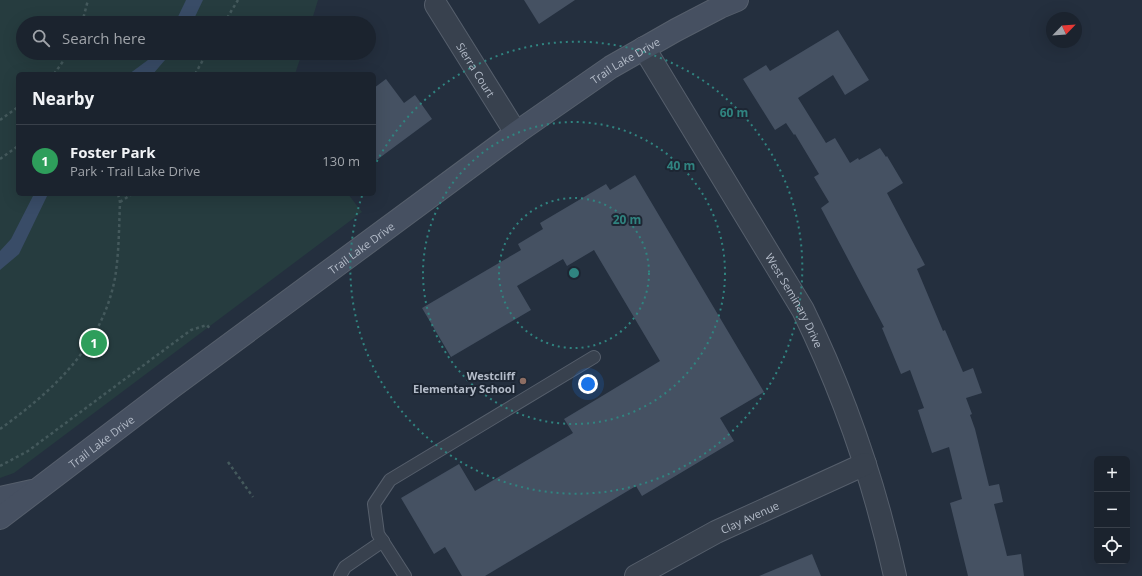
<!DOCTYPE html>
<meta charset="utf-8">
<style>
:root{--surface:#1b232e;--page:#242b36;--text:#f1f3f6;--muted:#a0a4aa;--line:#39404a;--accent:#8ab4f8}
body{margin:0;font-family:"Open Sans",sans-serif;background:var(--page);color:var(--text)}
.controls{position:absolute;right:12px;bottom:12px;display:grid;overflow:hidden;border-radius:6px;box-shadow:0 4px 16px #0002}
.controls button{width:36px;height:36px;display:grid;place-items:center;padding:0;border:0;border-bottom:1px solid var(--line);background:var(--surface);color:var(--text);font:20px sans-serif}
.compass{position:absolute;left:1046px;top:12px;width:36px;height:36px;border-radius:50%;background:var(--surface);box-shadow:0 4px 16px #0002;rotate:65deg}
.you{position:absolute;left:588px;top:384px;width:14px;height:14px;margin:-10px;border:3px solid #fff;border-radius:50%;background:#1a73e8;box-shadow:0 0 0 6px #1a73e833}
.badge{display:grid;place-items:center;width:26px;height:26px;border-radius:50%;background:var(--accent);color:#fff;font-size:13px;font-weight:700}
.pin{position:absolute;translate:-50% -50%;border:2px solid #fff;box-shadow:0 1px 4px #0006}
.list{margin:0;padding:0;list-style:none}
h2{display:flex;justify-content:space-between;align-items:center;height:52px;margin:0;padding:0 16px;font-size:17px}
h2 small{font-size:13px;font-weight:400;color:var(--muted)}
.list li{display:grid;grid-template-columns:26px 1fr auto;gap:12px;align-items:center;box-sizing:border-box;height:72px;padding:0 16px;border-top:1px solid var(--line)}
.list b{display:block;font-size:15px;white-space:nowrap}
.list p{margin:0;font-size:13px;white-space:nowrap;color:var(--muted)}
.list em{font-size:13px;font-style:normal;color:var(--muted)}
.icon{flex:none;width:22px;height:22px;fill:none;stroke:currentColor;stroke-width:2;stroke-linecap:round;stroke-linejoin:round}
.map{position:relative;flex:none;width:1142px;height:576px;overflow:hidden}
.search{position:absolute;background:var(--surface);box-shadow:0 4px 16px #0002;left:16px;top:16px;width:360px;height:44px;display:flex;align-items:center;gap:10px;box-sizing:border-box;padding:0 14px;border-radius:22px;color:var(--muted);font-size:15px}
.panel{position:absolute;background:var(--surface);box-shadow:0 4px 16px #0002;left:16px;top:72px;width:360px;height:124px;border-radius:6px}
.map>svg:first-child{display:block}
.green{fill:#263c3f}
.water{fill:#394c67}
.building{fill:#455162}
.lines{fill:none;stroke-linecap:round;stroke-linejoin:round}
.lane-casing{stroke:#565f6c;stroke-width:14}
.street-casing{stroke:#565f6c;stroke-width:24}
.secondary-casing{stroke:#565f6c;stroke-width:24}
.path{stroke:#44595c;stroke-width:2.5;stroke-dasharray:3 3;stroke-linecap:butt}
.lane{stroke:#38414e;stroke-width:12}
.street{stroke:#38414e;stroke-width:22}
.secondary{stroke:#465061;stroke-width:22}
.ring{fill:none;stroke:#308480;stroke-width:2;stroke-dasharray:2 4}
.education-dot{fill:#8d6e63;stroke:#1d2633;stroke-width:1.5}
.labels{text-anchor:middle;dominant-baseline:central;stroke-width:4;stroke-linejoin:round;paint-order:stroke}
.street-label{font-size:11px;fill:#b4bcc9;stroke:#1d2633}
.poi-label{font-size:11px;font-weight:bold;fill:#b4bcc9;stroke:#1d2633;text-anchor:end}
.centre{fill:#308480;stroke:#1d2633;stroke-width:2}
.ring-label{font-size:12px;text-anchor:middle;font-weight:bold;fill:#308480;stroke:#1d2633;stroke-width:4;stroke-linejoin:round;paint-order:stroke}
</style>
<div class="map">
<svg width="1142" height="576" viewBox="0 0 1142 576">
<rect width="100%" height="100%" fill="#242f3e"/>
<polygon class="green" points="0,0 318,0 311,23 23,23 23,53 302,53 295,74 18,74 18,194 348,194 362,212 14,473 0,478"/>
<g class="water">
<polygon points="186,0 203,0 192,23 175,23"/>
<polygon points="155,53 171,53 153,74 129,74 152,57"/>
<polygon points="34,194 48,194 19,254 0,270 0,251 11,239"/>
</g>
<g class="building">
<polygon points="524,0 575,0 539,24"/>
<polygon points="838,30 869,80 845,95 833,75 798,98 826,143 835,138 850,163 858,158 859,160 880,148 886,157 887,156 903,183 887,193 925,265 917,269 943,331 945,330 963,372 973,368 982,393 966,398 972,414 970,415 975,429 989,486 999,484 1003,502 994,504 1007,556 1021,554 1024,576 968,576 950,503 962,499 949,447 932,453 918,410 924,408 910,370 901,374 882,328 884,327 821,208 829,202 814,177 819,174 795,134 794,135 786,123 775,130 743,79 766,65 770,71"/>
<polygon points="386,79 404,103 415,95 432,119 374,162 374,88"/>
<polygon points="635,175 764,392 720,418 734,441 642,496 636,486 485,576 462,576 445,547 434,554 401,498 459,464 475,491 573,433 564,419 660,361 594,250 567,266 563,259 517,286 531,310 451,357 422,308 521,250 518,244 543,229 540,223 606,184 610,190"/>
<polygon points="812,554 821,576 759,576"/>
</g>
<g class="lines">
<g class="lane-casing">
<g id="lane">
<polyline points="340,576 345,567 383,541"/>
<polyline points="405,576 378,534 374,504 390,480 594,357"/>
</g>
</g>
<g class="street-casing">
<g id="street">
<path id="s1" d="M436 5 516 133"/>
<path id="s2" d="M644 48 803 310C844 394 875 484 895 576"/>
<path id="s3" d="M636 576 716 532 865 464"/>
</g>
</g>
<g class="secondary-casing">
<g id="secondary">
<polyline points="0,498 32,491"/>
<path id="s4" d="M0 518 172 387 516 133 611 67 676 30 720 7 737 0"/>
</g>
</g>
<g class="path">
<polyline points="82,23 88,0"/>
<polyline points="224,23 238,0"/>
<polyline points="54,74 69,53"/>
<polyline points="195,74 207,53"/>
<polyline points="0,120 18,107"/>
<polyline points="0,159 18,146"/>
<polyline points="120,202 132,194"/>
<path d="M0 429C54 390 102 346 115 278 119 253 119 228 120 202L118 194"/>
<polyline points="228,462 253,497"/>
<polyline points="0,466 28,451 191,330 207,325 211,330"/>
</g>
<use href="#lane" class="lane"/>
<use href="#street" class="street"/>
<use href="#secondary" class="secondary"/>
</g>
<g class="ring">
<circle cx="574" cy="273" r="75"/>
<circle cx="574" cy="273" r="151"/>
<path d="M374 167A226 226 0 1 1 362 196"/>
</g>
<circle class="education-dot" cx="523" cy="381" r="4"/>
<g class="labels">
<g class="street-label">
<text stroke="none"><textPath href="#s4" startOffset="775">Trail Lake Drive</textPath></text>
<text stroke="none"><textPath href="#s1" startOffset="76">Sierra Court</textPath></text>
<text stroke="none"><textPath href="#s4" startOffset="451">Trail Lake Drive</textPath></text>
<text stroke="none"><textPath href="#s2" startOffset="294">West Seminary Drive</textPath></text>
<text stroke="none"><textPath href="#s4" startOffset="127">Trail Lake Drive</textPath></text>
<text stroke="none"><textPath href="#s3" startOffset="128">Clay Avenue</textPath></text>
</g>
<g class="poi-label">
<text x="515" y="375">Westcliff<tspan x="515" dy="13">Elementary School</tspan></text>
</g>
</g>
<circle cx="574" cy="273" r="6" class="centre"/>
<g class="ring-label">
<text x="734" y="117">60 m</text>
<text x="681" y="170">40 m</text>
<text x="627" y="224">20 m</text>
</g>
</svg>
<div class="controls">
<button>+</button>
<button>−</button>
<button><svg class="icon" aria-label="locate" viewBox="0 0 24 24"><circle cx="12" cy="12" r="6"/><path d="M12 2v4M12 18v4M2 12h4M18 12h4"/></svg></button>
</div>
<svg class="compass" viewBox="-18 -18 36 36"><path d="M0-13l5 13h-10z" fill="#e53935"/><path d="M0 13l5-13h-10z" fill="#a0a4aa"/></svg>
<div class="you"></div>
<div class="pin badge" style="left:94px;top:343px;background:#2e9e5b">1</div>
<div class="search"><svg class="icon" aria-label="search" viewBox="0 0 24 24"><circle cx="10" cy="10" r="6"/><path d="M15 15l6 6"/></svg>Search here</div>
<section class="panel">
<h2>Nearby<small></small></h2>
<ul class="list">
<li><span class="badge" style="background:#2e9e5b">1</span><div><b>Foster Park</b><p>Park · Trail Lake Drive</p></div><em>130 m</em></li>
</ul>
</section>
</div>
